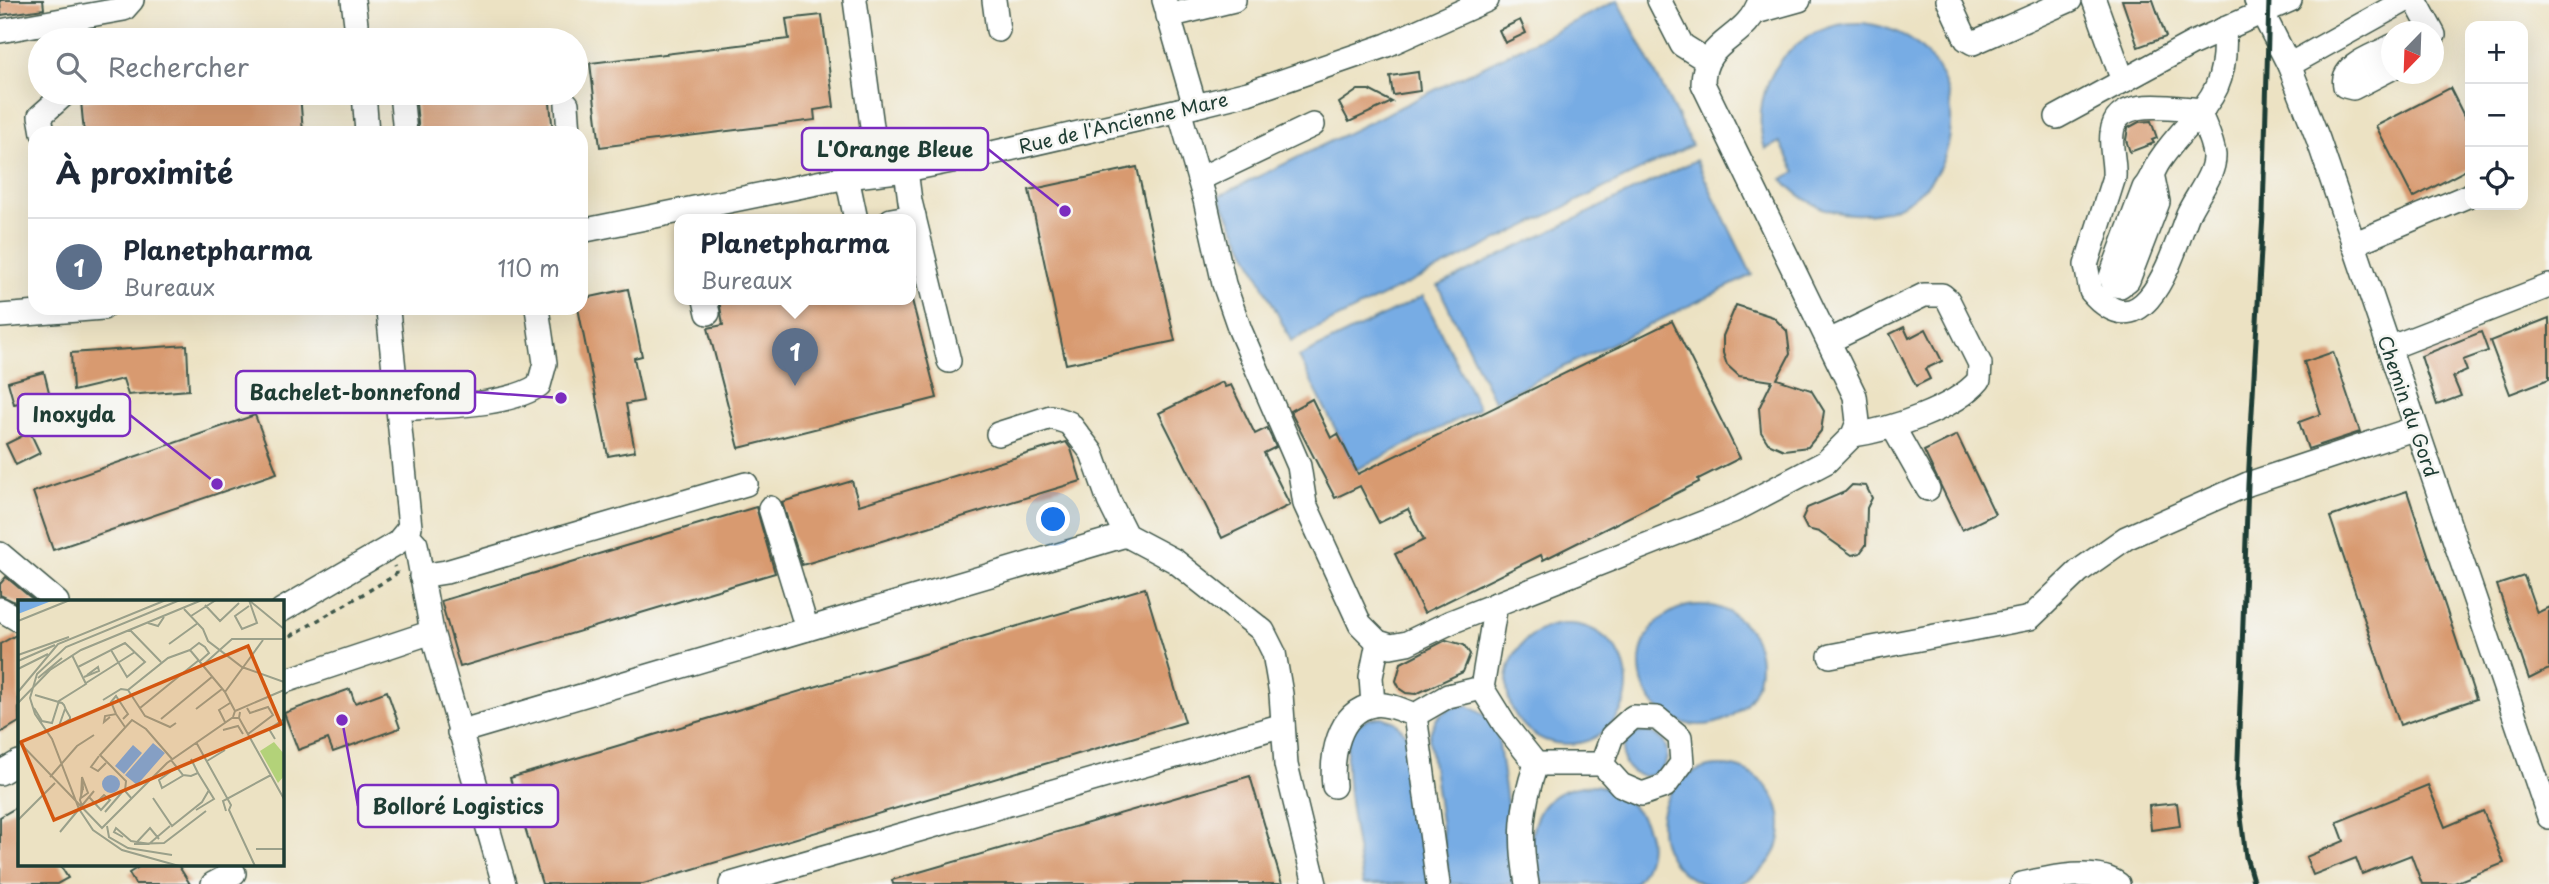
<!DOCTYPE html>
<html lang="fr">
<meta charset="utf-8">
<style>
:root{--surface:#fff;--page:#f6f6f7;--text:#1f2937;--muted:#747a83;--line:#e0e1e3;--accent:#b45309}
body{margin:0;font-family:"Playpen Sans",sans-serif;background:var(--page);color:var(--text)}
.controls{position:absolute;right:21px;top:21px;display:grid;overflow:hidden;border-radius:14px;box-shadow:0 7px 28px #0002}
.controls button{width:63px;height:63px;display:grid;place-items:center;padding:0;border:0;border-bottom:2px solid var(--line);background:var(--surface);color:var(--text);font:35px sans-serif}
.compass{position:absolute;left:2381px;top:21px;width:63px;height:63px;border-radius:50%;background:var(--surface);box-shadow:0 7px 28px #0002;rotate:203deg}
.you{position:absolute;left:1054px;top:520px;width:24px;height:24px;margin:-18px;border:5px solid #fff;border-radius:50%;background:#1a73e8;box-shadow:0 0 0 10px #1a73e833}
.badge{display:grid;place-items:center;width:46px;height:46px;border-radius:50%;background:var(--accent);color:#fff;font-size:23px;font-weight:700}
.pin{position:absolute;translate:-50% -58px;filter:drop-shadow(0 2px 4px #0008)}
.pin::after{content:'';position:absolute;top:37px;width:24px;height:21px;background:inherit;clip-path:polygon(0 0,100% 0,50% 100%)}
.popup{position:absolute;left:674px;top:214px;width:242px;height:91px;box-sizing:border-box;display:grid;place-content:center;border-radius:14px;background:var(--surface);filter:drop-shadow(0 2px 5px #0005);font-size:23px;white-space:nowrap;color:var(--muted)}
.popup b{font-size:26px;color:var(--text)}
.popup::after{content:'';position:absolute;left:50%;top:100%;margin-left:-14px;border:14px solid transparent;border-top-color:var(--surface)}
.list{margin:0;padding:0;list-style:none}
h2{display:flex;justify-content:space-between;align-items:center;height:91px;margin:0;padding:0 28px;font-size:30px}
h2 small{font-size:23px;font-weight:400;color:var(--muted)}
.list li{display:grid;grid-template-columns:46px 1fr auto;gap:21px;align-items:center;box-sizing:border-box;height:98px;padding:0 28px;border-top:2px solid var(--line)}
.list b{display:block;font-size:26px;white-space:nowrap}
.list p{margin:0;font-size:23px;white-space:nowrap;color:var(--muted)}
.list em{font-size:23px;font-style:normal;color:var(--muted)}
.icon{flex:none;width:38px;height:38px;fill:none;stroke:currentColor;stroke-width:2;stroke-linecap:round;stroke-linejoin:round}
.map{position:relative;flex:none;width:2549px;height:884px;overflow:hidden}
.search{position:absolute;background:var(--surface);box-shadow:0 7px 28px #0002;left:28px;top:28px;width:560px;height:77px;display:flex;align-items:center;gap:18px;box-sizing:border-box;padding:0 24px;border-radius:38px;color:var(--muted);font-size:26px}
.panel{position:absolute;background:var(--surface);box-shadow:0 7px 28px #0002;left:28px;top:126px;width:560px;height:189px;border-radius:21px}
.map>svg:first-child{display:block}
.water{fill:#77ace4;stroke:#4b748c;stroke-width:2}
.building{fill:#d89a6f}
.lines{fill:none;stroke-linecap:round;stroke-linejoin:round}
.minor-casing{stroke:#3e5649;stroke-width:26}
.path{stroke:#3e5649;stroke-width:3.5;stroke-dasharray:5 5;stroke-linecap:butt}
.minor{stroke:#fff;stroke-width:23}
.rail{stroke:#1f3d34;stroke-width:5}
.labels{text-anchor:middle;dominant-baseline:central;stroke-width:5;stroke-linejoin:round;paint-order:stroke}
.street-label{font-size:19px;fill:#1f3d34;stroke:#f6f6f2}
.inset-road{fill:none;stroke:#9aa08a;stroke-width:2}
.view{fill:#d45610;fill-opacity:0.15;stroke:#d45610;stroke-width:3.5}
.inset-edge{fill:none;stroke:#1f3d34;stroke-width:3.5}
.leader{fill:none;stroke:#7b2cbf;stroke-width:2.5}
.callout-dot{fill:#7b2cbf;stroke:#f6f6f2;stroke-width:2.5}
.callout{fill:#f6f6f2;stroke:#7b2cbf;stroke-width:2.5}
.callout-label{font-size:21px;text-anchor:middle;font-weight:bold;fill:#1f3d34}
</style>
<div class="map">
<svg width="2549" height="884" viewBox="0 0 2549 884">
<rect width="100%" height="100%" fill="#f6f6f2"/>
<filter id="ink" filterUnits="userSpaceOnUse"><feTurbulence type="fractalNoise" baseFrequency=".0143" numOctaves="2"/><feDisplacementMap in="SourceGraphic" scale="14" xChannelSelector="R" yChannelSelector="G"/><feConvolveMatrix kernelMatrix="1 2 1 2 8 2 1 2 1" color-interpolation-filters="sRGB"/></filter>
<filter id="wash" filterUnits="userSpaceOnUse"><feTurbulence type="fractalNoise" baseFrequency=".00686" numOctaves="4" result="noise"/><feDisplacementMap in="SourceGraphic" scale="28" xChannelSelector="R" yChannelSelector="G"/><feGaussianBlur stdDeviation="1.57" result="paint"/><feColorMatrix in="noise" values="0 0 0 0 0 0 0 0 0 0 0 0 0 0 0 0 0 1.4 0 .05"/><feComposite in="paint" operator="in"/></filter>
<g filter="url(#wash)">
<rect width="100%" height="100%" fill="#ece2c3"/>
<g class="water">
<polygon points="1618,0 1692,145 1291,341 1219,196"/>
<path d="M1863 23C1989 38 1975 220 1852 214 1825 213 1800 200 1782 179L1796 172 1780 142 1765 149C1745 84 1795 20 1863 23Z"/>
<polygon points="1696,160 1752,275 1494,401 1438,286"/>
<polygon points="1423,296 1479,409 1356,470 1299,357"/>
<circle cx="1700" cy="665" r="60"/>
<circle cx="1567" cy="684" r="60"/>
<path d="M1467 705 1489 718 1498 737 1518 884H1450L1429 739C1433 716 1444 707 1467 705Z"/>
<path d="M1382 717 1395 722 1410 738 1432 884H1363C1359 856 1336 747 1353 729 1361 720 1371 718 1382 717Z"/>
<circle cx="1645" cy="754" r="22"/>
<circle cx="1721" cy="826" r="60"/>
<path d="M1596 785C1641 798 1669 843 1634 884H1543C1532 872 1531 859 1531 843 1534 803 1556 786 1596 785Z"/>
</g>
<g id="blocks">
<g class="building">
<polygon points="0,0 43,0 44,9 1,15"/>
<polygon points="2122,0 2153,0 2166,37 2138,47"/>
<polygon points="822,15 834,107 814,110 815,120 600,147 590,63 789,39 786,19"/>
<polygon points="1520,20 1526,33 1505,43 1499,30"/>
<polygon points="1418,72 1420,91 1393,95 1390,76"/>
<polygon points="2450,88 2470,128 2470,168 2413,198 2376,126"/>
<polygon points="1358,90 1369,90 1392,102 1349,122 1339,103"/>
<polygon points="169,93 300,93 303,133 84,133 81,101"/>
<polygon points="415,93 549,93 553,133 419,133"/>
<polygon points="2151,121 2157,138 2152,140 2154,143 2130,152 2126,140 2128,128 2139,122"/>
<polygon points="1137,167 1175,341 1066,364 1029,190"/>
<polygon points="628,289 642,356 634,358 643,401 626,404 635,451 608,456 578,308 581,308 581,299"/>
<polygon points="719,300 912,300 937,398 739,448 708,328 723,325"/>
<polygon points="1736,305 1773,317 1787,331 1790,354 1777,379 1811,390 1824,411 1821,431 1808,447 1784,450 1768,443 1761,432 1759,408 1772,381 1739,376 1727,365 1723,353 1723,336"/>
<polygon points="2549,318 2549,379 2510,394 2490,341"/>
<polygon points="1672,321 1740,458 1698,479 1699,482 1543,560 1541,555 1424,613 1395,554 1424,540 1408,509 1379,523 1360,486 1335,498 1290,411 1312,399 1331,438 1338,434 1358,474"/>
<polygon points="1904,327 1909,338 1926,329 1942,361 1925,369 1930,379 1916,386 1890,334"/>
<polygon points="2481,332 2488,351 2463,360 2467,371 2453,377 2461,396 2437,405 2421,356"/>
<polygon points="187,345 189,390 128,395 123,379 73,391 71,353"/>
<polygon points="2333,352 2360,432 2308,449 2299,422 2321,414 2304,362"/>
<polygon points="44,372 50,396 14,404 8,382"/>
<polygon points="1222,382 1225,387 1231,385 1255,434 1267,428 1276,447 1264,453 1290,505 1222,538 1159,413"/>
<polygon points="255,415 277,473 53,550 33,492"/>
<polygon points="30,432 40,453 16,465 6,444"/>
<polygon points="1957,435 1995,514 1962,530 1924,451"/>
<polygon points="1066,442 1071,449 1081,481 802,565 782,502 852,481 859,505"/>
<polygon points="1852,485 1866,486 1872,498 1867,508 1866,545 1860,553 1852,555 1819,532 1807,529 1802,519 1807,508 1845,492"/>
<polygon points="2407,491 2476,699 2400,725 2330,517"/>
<polygon points="756,507 775,573 460,667 441,601"/>
<polygon points="2524,576 2537,613 2549,607 2549,669 2529,679 2497,585"/>
<polygon points="6,577 36,602 19,604 0,595 0,584"/>
<polygon points="1145,588 1185,722 643,884 542,884 510,778"/>
<polygon points="18,634 19,722 0,733 0,644"/>
<polygon points="1446,640 1464,645 1470,654 1463,672 1416,694 1406,693 1400,689 1396,681 1401,663"/>
<polygon points="350,689 355,703 387,691 400,728 333,752 328,739 298,750 284,713"/>
<polygon points="1250,776 1282,884 893,884 892,880"/>
<polygon points="2428,785 2445,827 2483,811 2504,863 2452,884 2422,884 2411,855 2362,874 2356,858 2313,875 2306,857 2344,841 2337,822"/>
<polygon points="2177,803 2180,826 2151,830 2149,806"/>
<polygon points="19,806 19,865 60,865 68,878 57,884 0,884 0,817"/>
<polygon points="142,865 178,865 190,884 135,884 129,873"/>
</g>
</g>
</g>
<g filter="url(#ink)">
<use href="#blocks" fill-opacity="0" stroke="#3e5649" stroke-width="2"/>
<g class="lines">
<g class="minor-casing">
<g id="minor">
<polyline points="353,0 358,40"/>
<polyline points="855,0 878,171"/>
<polyline points="994,0 998,30"/>
<polyline points="1164,0 1195,106"/>
<polyline points="1659,0 1682,45 1706,60"/>
<polyline points="1948,0 1966,39 1973,43 2070,0"/>
<polyline points="2094,0 2123,81"/>
<polyline points="2256,0 2289,65 2318,139 2549,817"/>
<polyline points="2415,0 2434,35"/>
<polyline points="1756,12 1799,0"/>
<polyline points="1168,16 1234,0"/>
<polyline points="0,31 124,9 132,0"/>
<path d="M2392 46C2376 55 2340 65 2345 86L2353 88 2392 68"/>
<polyline points="2289,65 2406,0"/>
<polyline points="364,93 367,133"/>
<polyline points="401,93 405,133"/>
<polyline points="567,104 569,133"/>
<path d="M1179 110 1205 200 1224 284 1240 330 1299 466 1305 504 1360 624 1378 642 1391 646 1407 643 1451 622 1733 511 1826 462 1853 435 1858 422 1855 396 1703 84C1703 38 1746 42 1760 0"/>
<path d="M2200 114C2205 127 2213 141 2214 155 2215 175 2196 196 2188 214 2173 251 2146 356 2091 291L2086 265 2114 177C2115 162 2110 148 2112 133 2116 94 2176 109 2203 110"/>
<polyline points="2057,117 2193,43 2290,0"/>
<polyline points="43,133 40,116 66,93"/>
<polyline points="906,170 910,201 949,361"/>
<polyline points="847,177 856,220"/>
<path d="M2153 178 2158 202 2128 280 2120 286 2114 285 2111 277 2114 268 2144 188C2152 179 2153 170 2160 160 2196 107 2229 104 2224 29"/>
<polyline points="1199,179 1313,125"/>
<polyline points="891,220 914,216"/>
<polyline points="581,231 847,177 906,170 992,153 1179,110 1248,93 1387,45 1487,0"/>
<polyline points="2353,244 2470,195"/>
<polyline points="705,300 708,313"/>
<polyline points="0,316 103,308"/>
<path d="M1829 341 1924 295H1942L1948 300 1980 364 1979 380C1955 409 1889 430 1853 435"/>
<polyline points="2389,348 2549,286"/>
<path d="M399 409C437 406 508 407 539 385L545 363 537 308"/>
<polyline points="1893,427 1928,489"/>
<polyline points="998,434 1051,417 1069,423 1092,453 1109,501 1126,535 1175,561 1263,631 1274,653 1281,694 1286,765 1315,884"/>
<polyline points="770,508 807,629"/>
<polyline points="407,534 416,544 432,632 504,884"/>
<polyline points="0,554 57,602"/>
<polyline points="421,576 446,572 746,484"/>
<polyline points="1496,604 1482,688 1505,725 1536,764 1602,764 1621,785 1642,794 1665,786 1682,763 1680,737 1657,718 1633,717 1612,736 1602,764"/>
<polyline points="0,609 19,620"/>
<polyline points="282,610 397,543 410,527 388,311"/>
<polyline points="1830,656 2030,618 2079,571 2126,538 2248,484 2416,428"/>
<polyline points="282,682 432,632"/>
<polyline points="1373,705 1371,677 1378,642"/>
<polyline points="459,732 1126,535"/>
<polyline points="0,773 19,762"/>
<path d="M1334 786C1331 758 1337 712 1373 705 1386 702 1403 711 1415 715"/>
<polyline points="213,884 234,873"/>
<polyline points="731,884 1283,725"/>
<polyline points="1438,884 1415,715 1448,696 1482,688"/>
<path d="M1527 884C1519 838 1521 808 1536 764"/>
<path d="M2022 884C2049 878 2096 867 2118 884"/>
</g>
</g>
<polyline class="path" points="282,641 389,579 397,573 394,566"/>
<use href="#minor" class="minor"/>
<polyline class="rail" points="2254,884 2246,857 2237,786 2248,484 2263,214 2269,0"/>
</g>
</g>
<g class="labels">
<g class="street-label">
<text transform="translate(1123 122) rotate(-13)">Rue de l'Ancienne Mare</text>
<text transform="translate(2409 406) rotate(71)">Chemin du Gord</text>
</g>
</g>
<g transform="translate(18 600)">
<rect width="266" height="266" fill="#ece2c3"/>
<path d="M256 142 266 154V176L260 183 242 151Z" fill="#b3d279"/>
<path d="M0 0H36L0 14ZM135 143 147 153 119 185 107 175ZM115 145 124 153 106 174 97 166ZM84 184a9 9 0 1 1 18 0a9 9 0 1 1-18 0Z" fill="#77ace4"/>
<path class="inset-road" d="M232 1 266 29M187 5 202 21 221 3M231 6 217 16 224 29 239 23 231 0M166 9 185 29 190 41 224 67 266 82M173 16 198 0M0 21 52 0M130 23 140 26 146 17M112 30 143 62M151 44 180 23M172 50 181 43 187 47 191 53 182 61M0 55 51 37M0 61 37 45M185 65 214 39H266M60 67 93 50 109 77 127 62 107 43 93 50M0 69 30 54M66 77 81 71 80 67 69 75M20 78 44 58M68 83 117 52M0 92 40 44 148 0M17 95 44 103 46 105 48 110 52 117V119L41 126 47 109M85 100 103 89 110 90M0 103 32 70 63 50 184 0M16 108 24 121 34 123 41 101 68 84 54 55M122 108 181 60M229 108 232 113 250 107 255 115 230 134M178 109 204 89M217 111 207 92 245 40M98 114 93 102 98 96 110 114 105 119M92 117 86 122 87 116 98 114 107 127M215 117 217 111 266 90M221 118 266 199M143 119 195 76M207 122 201 110 212 103M158 123 152 127 127 116 110 90 150 58 172 50 207 92M205 130 220 126 225 134M257 139 251 129 266 119M0 141 84 228 149 163 214 118H221L222 112M178 142 213 205 211 210 237 266M81 156 73 167 80 171 88 163M153 160 165 175 173 176 180 173 173 159M189 161 207 150M159 167 141 180 144 188 166 175M32 177 59 146 76 135M71 197 83 210 92 200 86 195 77 204M63 198 70 193 64 177 63 197M135 198 154 226 184 202 191 190M114 199 107 191 108 181 82 155 114 120 128 129 154 159M64 206 62 200 65 188 64 179 65 190M178 210 196 199 180 173M208 211 205 201 253 175M87 212 106 190M0 220 37 183M89 226 91 237 110 248 154 255M42 232 76 191M105 237 96 232 98 228 113 241 131 244 152 226M119 242 132 228 141 239M116 244 146 243 188 211M238 249H266M161 266 104 250 75 230 61 209 34 139 17 114 12 98 19 74 48 47 162 0"/>
<path class="view" d="M230 46 263 124 36 220 3 142Z"/>
<rect width="266" height="266" class="inset-edge"/>
</g>
<path class="leader" d="M1065 211L988 149M561 398L475 392M217 484L130 415M342 720L358 806"/>
<g class="callout-dot">
<circle cx="1065" cy="211" r="7"/>
<circle cx="561" cy="398" r="7"/>
<circle cx="217" cy="484" r="7"/>
<circle cx="342" cy="720" r="7"/>
</g>
<g class="callout">
<rect x="802" y="128" width="186" height="42" rx="7"/>
<rect x="236" y="371" width="239" height="42" rx="7"/>
<rect x="18" y="394" width="112" height="42" rx="7"/>
<rect x="358" y="785" width="200" height="42" rx="7"/>
</g>
<g class="callout-label">
<text x="895" y="157">L'Orange Bleue</text>
<text x="355" y="400">Bachelet-bonnefond</text>
<text x="74" y="422">Inoxyda</text>
<text x="458" y="814">Bolloré Logistics</text>
</g>
</svg>
<div class="controls">
<button>+</button>
<button>−</button>
<button><svg class="icon" aria-label="locate" viewBox="0 0 24 24"><circle cx="12" cy="12" r="6"/><path d="M12 2v4M12 18v4M2 12h4M18 12h4"/></svg></button>
</div>
<svg class="compass" viewBox="-18 -18 36 36"><path d="M0-13l5 13h-10z" fill="#e53935"/><path d="M0 13l5-13h-10z" fill="#747a83"/></svg>
<div class="you"></div>
<div class="pin badge" style="left:795px;top:386px;background:#5c6f8a">1</div>
<div class="popup"><b>Planetpharma</b>Bureaux</div>
<div class="search"><svg class="icon" aria-label="search" viewBox="0 0 24 24"><circle cx="10" cy="10" r="6"/><path d="M15 15l6 6"/></svg>Rechercher</div>
<section class="panel">
<h2>À proximité<small></small></h2>
<ul class="list">
<li><span class="badge" style="background:#5c6f8a">1</span><div><b>Planetpharma</b><p>Bureaux</p></div><em>110 m</em></li>
</ul>
</section>
</div>
